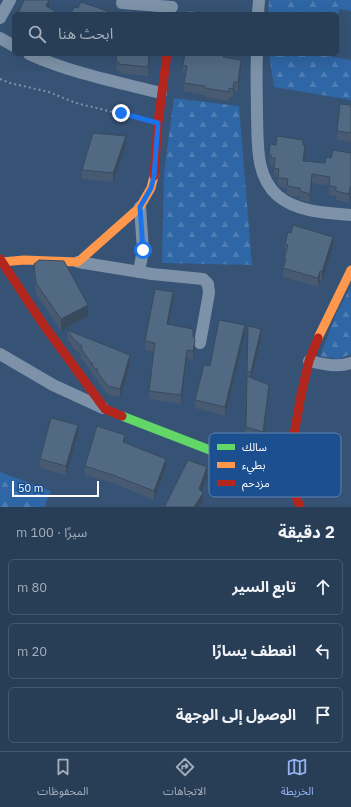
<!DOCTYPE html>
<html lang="ar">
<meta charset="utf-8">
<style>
:root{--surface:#283e57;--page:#344961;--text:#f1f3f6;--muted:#a5aeba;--line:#44576d;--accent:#95b2f1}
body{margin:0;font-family:"IBM Plex Sans","Noto Sans Arabic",sans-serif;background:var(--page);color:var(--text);direction:rtl}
.scale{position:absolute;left:12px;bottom:10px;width:87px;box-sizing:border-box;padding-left:4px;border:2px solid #fff;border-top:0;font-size:11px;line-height:14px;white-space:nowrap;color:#fff;-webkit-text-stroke:3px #1b4f8f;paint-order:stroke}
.stop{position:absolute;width:12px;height:12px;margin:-9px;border:3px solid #1a73e8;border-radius:50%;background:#fff}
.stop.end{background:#1a73e8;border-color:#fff;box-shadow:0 1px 4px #0008}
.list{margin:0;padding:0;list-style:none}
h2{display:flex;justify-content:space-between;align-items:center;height:52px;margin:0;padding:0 16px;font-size:17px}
h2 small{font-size:13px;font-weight:400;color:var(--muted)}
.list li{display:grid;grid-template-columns:26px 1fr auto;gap:12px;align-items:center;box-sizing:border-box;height:56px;margin:0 8px 8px;padding:0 8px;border:1px solid var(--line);border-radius:6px}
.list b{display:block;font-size:15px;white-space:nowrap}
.list em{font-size:13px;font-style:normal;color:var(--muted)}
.icon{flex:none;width:22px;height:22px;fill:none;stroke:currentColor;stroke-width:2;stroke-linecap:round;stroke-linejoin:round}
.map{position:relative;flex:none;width:351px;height:507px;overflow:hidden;direction:ltr}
.search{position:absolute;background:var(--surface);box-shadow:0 4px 16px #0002;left:12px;right:12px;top:12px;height:44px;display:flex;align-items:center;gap:10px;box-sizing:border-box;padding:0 14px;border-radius:6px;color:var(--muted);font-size:15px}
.sheet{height:244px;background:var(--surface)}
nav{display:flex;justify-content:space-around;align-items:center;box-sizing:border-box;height:56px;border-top:1px solid var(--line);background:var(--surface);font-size:11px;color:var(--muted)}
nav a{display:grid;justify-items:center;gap:2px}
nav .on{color:var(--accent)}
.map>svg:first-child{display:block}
.forest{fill:url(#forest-firs)}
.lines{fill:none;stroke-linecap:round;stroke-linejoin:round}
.path{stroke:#7d92a8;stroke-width:2;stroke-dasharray:2 3;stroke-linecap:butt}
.street{stroke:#7d92a8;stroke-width:12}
.fast{stroke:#63d668;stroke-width:9}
.slow{stroke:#ff974d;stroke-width:9}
.jam{stroke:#b3261e;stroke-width:9}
.wall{fill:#475a72}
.shaded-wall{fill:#394a5c}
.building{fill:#526984;stroke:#394a5c}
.route{stroke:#1a73e8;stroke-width:5}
.key{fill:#1b4f8f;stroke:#5f84b1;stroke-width:1}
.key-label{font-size:11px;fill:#fff}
</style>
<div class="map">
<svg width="351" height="507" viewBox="0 0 351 507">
<defs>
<pattern id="forest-firs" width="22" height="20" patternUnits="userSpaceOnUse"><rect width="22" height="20" fill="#2f66a5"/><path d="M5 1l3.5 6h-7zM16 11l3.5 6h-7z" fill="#4e7db2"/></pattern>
</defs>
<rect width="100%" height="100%" fill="#365274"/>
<g class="forest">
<polygon points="269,0 351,0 351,11 339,9 337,21 337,14 268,14"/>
<polygon points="269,54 332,54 332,57 351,60 351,100 274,87"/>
<polygon points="174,98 239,106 252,265 162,263 164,172"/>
<polygon points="351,286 351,354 338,359 320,356 336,314"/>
<polygon points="0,472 51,491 44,507 0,507"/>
</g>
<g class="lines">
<polyline class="path" points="0,79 10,83 49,92 76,103 145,120"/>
<g class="street">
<polyline points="122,3 172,7"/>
<polyline points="258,14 259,0"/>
<polyline points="0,18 10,0"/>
<polyline points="0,38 14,46"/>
<path d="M29 54C71 73 117 82 161 93"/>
<path d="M257 54C256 75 257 95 257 115 258 143 255 176 278 196 297 212 327 213 351 215"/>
<polyline points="78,262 152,274 203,279 208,284 209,293 200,343"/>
<polyline points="139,272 143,250 140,207"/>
<polyline points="0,354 53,385 103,408"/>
<path d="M309 361C323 364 337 368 351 363"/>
</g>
<polyline class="fast" points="122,416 290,481"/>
<g class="slow">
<polyline points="2,262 24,260 78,262 140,207 151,188 154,176"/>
<polyline points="318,338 351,270"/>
</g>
<g class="jam">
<polyline points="154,176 158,123 167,54"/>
<polyline points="0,259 43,324 105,409 122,416"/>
<polyline points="300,507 290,481 292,446 301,395 309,361 318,338"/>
</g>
</g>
<g class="wall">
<polygon points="14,23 14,38 12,36 12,27"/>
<polygon points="117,54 150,54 148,76 119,73 119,71 116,70"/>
<polygon points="225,54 224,58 241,69 238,91 234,91 233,97 229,97 229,101 205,97 205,95 184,91 184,83 185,75 183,74 183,65"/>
<polygon points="351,105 351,142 337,140 337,131"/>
<polygon points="126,145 113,182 82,179 82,170"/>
<polygon points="276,145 303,145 305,154 304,161 325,163 331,158 351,153 351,196 350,196 349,203 336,200 336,196 329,195 329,186 312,183 310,202 300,200 300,197 291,196 287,193 287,188 280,187 278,185 278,177 274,177 274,167 271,166 271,164 269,163 269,155"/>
<polygon points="285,244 333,245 322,281 320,280 318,287 283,277 284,259 285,253"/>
<polygon points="34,264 88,316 61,331 36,294 34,275"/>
<polygon points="173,301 169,324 193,337 195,348 193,360 187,358 181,404 149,399 149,391 154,352 145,350 145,341"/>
<polygon points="248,326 261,338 252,378 269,394 263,441 246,436"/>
<polygon points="67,330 130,364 120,397 108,395 97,380 97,378 95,378 92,374 92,372 91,371 81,358 81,354 74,349 67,339"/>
<polygon points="245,334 225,416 195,408 195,400"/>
<polygon points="78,434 66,475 40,468 40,459"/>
<polygon points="125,443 166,468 154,500 113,483 85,475 85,466"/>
</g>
<g class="shaded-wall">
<polygon points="49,0 49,9 46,6"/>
<polygon points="149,54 150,54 148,76 148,67"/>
<polygon points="241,60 241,69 238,91 238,82"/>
<polygon points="234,82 234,91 233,97 233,89"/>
<polygon points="126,136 126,145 113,182 113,173"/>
<polygon points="305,145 305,154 303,169 303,161"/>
<polygon points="312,174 312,183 310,202 310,194"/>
<polygon points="350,187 350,196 349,203 349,194"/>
<polygon points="333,237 333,245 322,281 322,272"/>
<polygon points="320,271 320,280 318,287 318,278"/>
<polygon points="173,292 173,301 167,333 167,324"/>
<polygon points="88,305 88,316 61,331 61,319"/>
<polygon points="245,325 245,334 225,416 225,407"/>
<polygon points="261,329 261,338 251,381 251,372"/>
<polygon points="195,340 195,348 193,360 193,351"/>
<polygon points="187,350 187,358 181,404 181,395"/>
<polygon points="130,355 130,364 120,397 120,389"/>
<polygon points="269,385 269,394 263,441 263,432"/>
<polygon points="78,425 78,434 66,475 66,466"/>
<polygon points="125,435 125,444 123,442"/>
<polygon points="166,459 166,468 154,500 154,491"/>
<polygon points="207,467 207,476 199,498 199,489"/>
<polygon points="203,493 203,502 199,507 194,507"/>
</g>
<g class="building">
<polygon points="24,0 49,0 46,6 56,12 56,14 18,14"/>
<polygon points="81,2 110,12 121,14 71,14 74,7 78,8"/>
<polygon points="187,10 216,14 187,14"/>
<polygon points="131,12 149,14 131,14"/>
<polygon points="14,23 14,29 12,27"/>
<polygon points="117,54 149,54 148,67 119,64 119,62 116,62"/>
<polygon points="185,54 224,54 223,57 241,60 238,82 234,82 233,89 229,88 229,92 205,88 205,86 184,83 187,66 183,65"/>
<polygon points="340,104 351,105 351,133 337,131"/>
<polygon points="93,133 126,136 113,173 82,170"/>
<polygon points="277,136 303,140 303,145 305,145 303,161 325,163 326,157 331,158 333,150 351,153 351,187 350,187 349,194 336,191 336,187 329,186 330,177 312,174 310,194 300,191 300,188 291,187 287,185 288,179 280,178 278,177 279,169 274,168 275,158 271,158 271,155 269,155 270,144 276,145"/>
<polygon points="293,225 333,237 322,272 320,271 318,278 283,268 286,260 284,259 288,245 285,244 288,232 291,233"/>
<polygon points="39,260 64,261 88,305 61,319 36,283 34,264"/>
<polygon points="155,289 173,292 167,324 193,329 193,336 195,340 193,351 187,350 181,395 149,391 155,343 145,341"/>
<polygon points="219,320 245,325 225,407 195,400 204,365 210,366"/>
<polygon points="248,326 261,329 251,372 247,372"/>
<polygon points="67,330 130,355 120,389 108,386 97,372 98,369 95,369 92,365 93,363 91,363 81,349 82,346 74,340"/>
<polygon points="247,376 269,385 263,432 246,427"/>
<polygon points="51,418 78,425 66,466 40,459"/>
<polygon points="97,426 125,435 123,442 166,459 154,491 113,475 85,466"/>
<polygon points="188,460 207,467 199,489 203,493 194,507 166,507 165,506"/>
</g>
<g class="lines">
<polyline class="route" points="121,113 158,123 154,176 151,188 140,207 143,250"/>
</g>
<rect x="209" y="433" width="132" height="64" rx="6" class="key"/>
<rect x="217" y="444" width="18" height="6" fill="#63d668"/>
<rect x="217" y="462" width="18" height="6" fill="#ff974d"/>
<rect x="217" y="480" width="18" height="6" fill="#b3261e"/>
<g class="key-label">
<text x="242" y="451">سالك</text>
<text x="242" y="469">بطيء</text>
<text x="242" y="487">مزدحم</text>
</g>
</svg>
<div class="scale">50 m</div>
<div class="stop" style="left:143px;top:250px"></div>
<div class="stop end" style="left:121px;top:113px"></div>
<div class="search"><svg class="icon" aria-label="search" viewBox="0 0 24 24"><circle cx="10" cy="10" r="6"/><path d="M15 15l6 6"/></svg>ابحث هنا</div>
</div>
<section class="sheet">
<h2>2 دقيقة<small>سيرًا · 100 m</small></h2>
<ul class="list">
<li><svg class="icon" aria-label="ahead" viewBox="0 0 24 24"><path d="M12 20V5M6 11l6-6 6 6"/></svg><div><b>تابع السير</b></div><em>80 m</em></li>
<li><svg class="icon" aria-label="left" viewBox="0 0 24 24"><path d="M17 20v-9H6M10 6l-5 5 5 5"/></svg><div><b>انعطف يسارًا</b></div><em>20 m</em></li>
<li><svg class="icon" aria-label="arrive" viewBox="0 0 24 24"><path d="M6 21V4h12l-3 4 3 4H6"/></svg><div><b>الوصول إلى الوجهة</b></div></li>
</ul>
</section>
<nav>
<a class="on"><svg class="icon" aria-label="map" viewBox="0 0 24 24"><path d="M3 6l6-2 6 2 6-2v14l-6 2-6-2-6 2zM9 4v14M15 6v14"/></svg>الخريطة</a>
<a><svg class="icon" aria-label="directions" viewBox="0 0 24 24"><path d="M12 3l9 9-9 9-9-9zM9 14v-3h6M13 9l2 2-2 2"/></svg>الاتجاهات</a>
<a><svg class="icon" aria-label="saved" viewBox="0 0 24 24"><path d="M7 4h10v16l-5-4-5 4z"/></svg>المحفوظات</a>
</nav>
